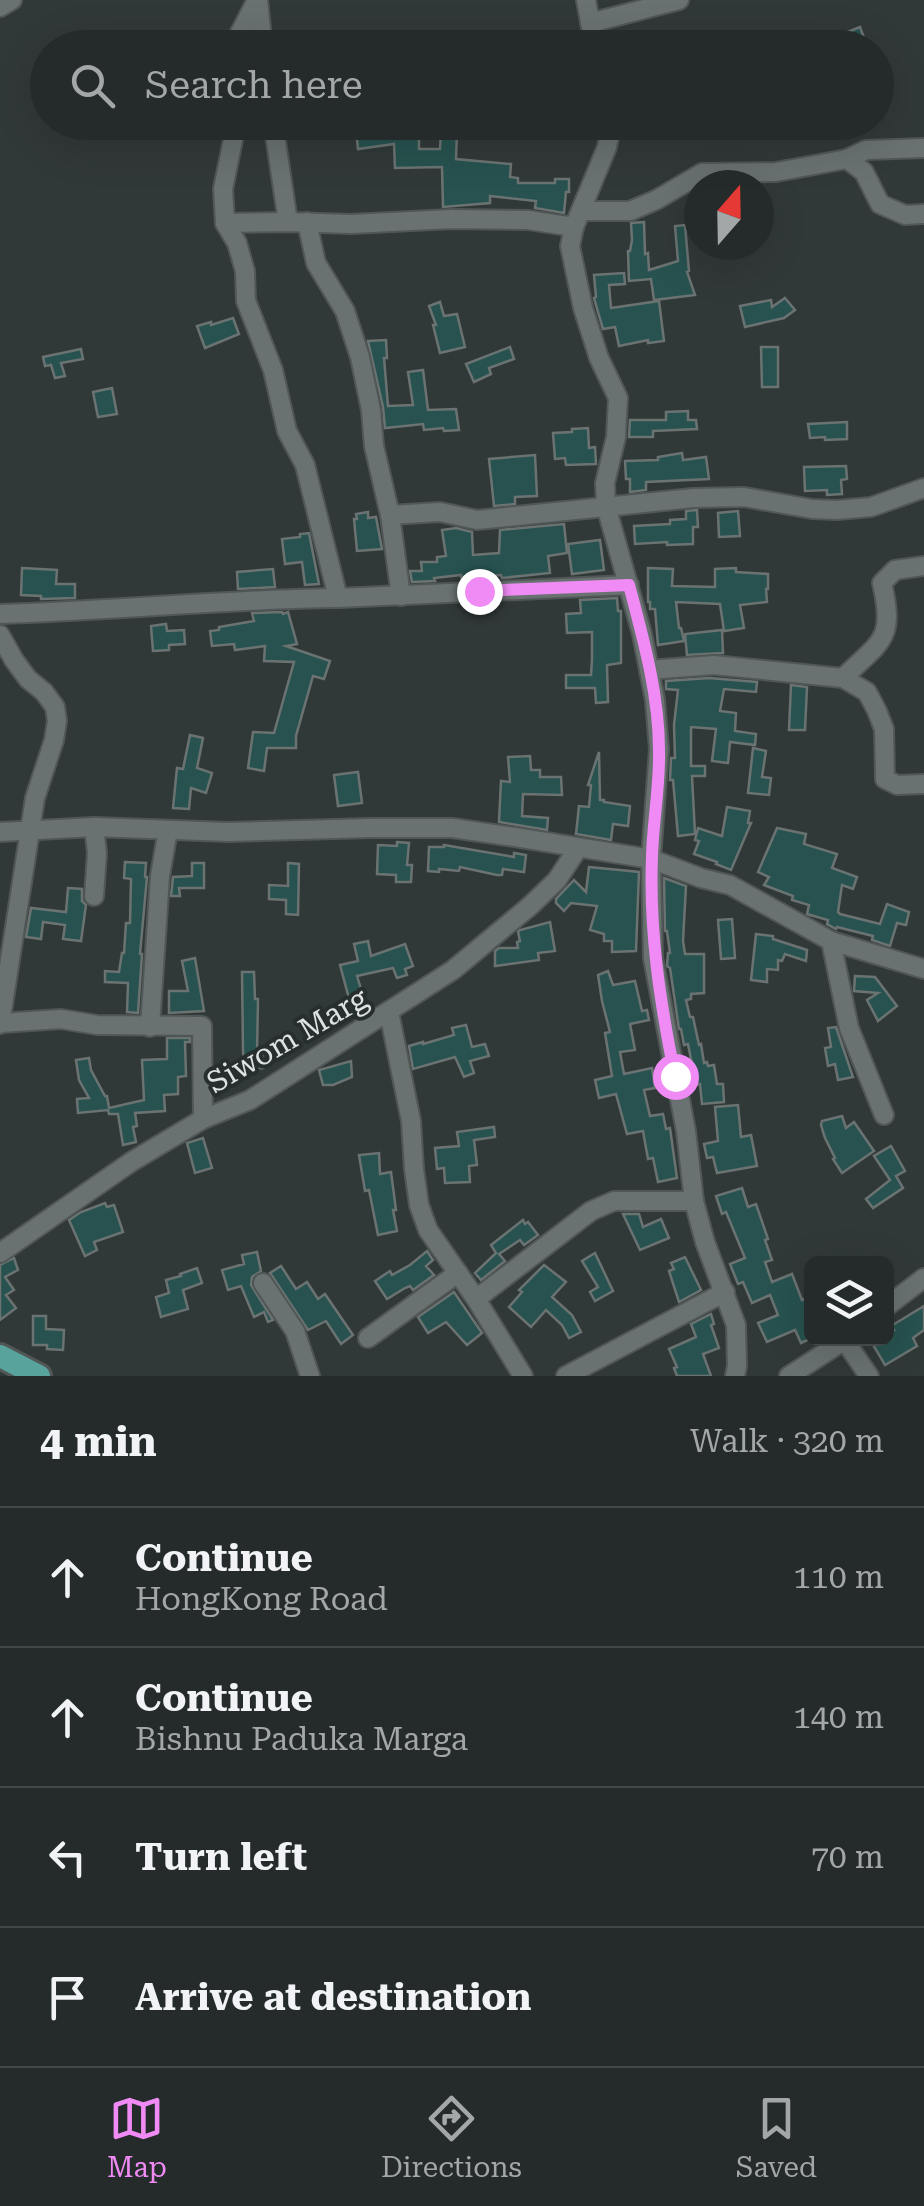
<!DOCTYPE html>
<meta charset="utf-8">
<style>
:root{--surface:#252b2a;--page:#313736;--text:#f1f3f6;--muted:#a3a7a8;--line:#424747;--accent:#f08bf5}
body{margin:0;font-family:"Roboto Serif",serif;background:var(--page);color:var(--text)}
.controls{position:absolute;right:30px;bottom:30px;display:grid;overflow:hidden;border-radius:15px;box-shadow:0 10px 40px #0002}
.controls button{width:90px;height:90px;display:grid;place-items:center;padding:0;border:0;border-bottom:2px solid var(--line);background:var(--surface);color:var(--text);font:50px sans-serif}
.compass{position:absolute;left:684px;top:170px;width:90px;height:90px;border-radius:50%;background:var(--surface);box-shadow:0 10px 40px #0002;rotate:20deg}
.stop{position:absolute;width:30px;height:30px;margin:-22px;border:8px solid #f08bf5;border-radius:50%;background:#fff}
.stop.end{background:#f08bf5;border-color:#fff;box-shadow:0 2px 10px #0008}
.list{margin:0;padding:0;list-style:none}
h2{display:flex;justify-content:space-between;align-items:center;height:130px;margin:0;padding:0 40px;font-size:42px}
h2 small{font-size:32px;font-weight:400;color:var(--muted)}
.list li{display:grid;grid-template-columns:65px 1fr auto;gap:30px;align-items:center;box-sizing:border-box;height:140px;padding:0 40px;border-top:2px solid var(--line)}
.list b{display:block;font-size:38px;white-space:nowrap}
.list p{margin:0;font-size:32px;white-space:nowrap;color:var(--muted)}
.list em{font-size:32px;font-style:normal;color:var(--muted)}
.icon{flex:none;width:55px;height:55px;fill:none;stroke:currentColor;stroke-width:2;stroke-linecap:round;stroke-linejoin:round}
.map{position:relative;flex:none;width:924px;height:1376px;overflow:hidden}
.search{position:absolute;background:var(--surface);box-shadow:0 10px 40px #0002;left:30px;right:30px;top:30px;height:110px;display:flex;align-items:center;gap:25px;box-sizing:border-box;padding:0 35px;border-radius:55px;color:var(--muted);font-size:38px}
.sheet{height:690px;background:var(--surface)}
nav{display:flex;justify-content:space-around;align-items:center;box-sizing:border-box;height:140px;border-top:2px solid var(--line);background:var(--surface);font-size:28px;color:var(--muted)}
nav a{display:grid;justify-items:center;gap:5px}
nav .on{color:var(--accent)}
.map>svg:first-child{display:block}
.building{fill:#27524f;stroke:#6a7372;stroke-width:2.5}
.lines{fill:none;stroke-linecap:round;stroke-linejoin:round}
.minor-casing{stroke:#505756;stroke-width:22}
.major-casing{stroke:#505756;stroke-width:28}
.minor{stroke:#697271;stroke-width:18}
.major{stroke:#59a39d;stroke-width:22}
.route{stroke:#f08bf5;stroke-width:12}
.labels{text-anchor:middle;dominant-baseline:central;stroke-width:8;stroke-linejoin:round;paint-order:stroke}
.street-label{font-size:30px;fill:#dee3e2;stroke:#272f2e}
</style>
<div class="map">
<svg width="924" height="1376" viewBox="0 0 924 1376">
<rect width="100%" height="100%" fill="#313938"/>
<g class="building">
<polygon points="860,27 864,38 839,48 808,48"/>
<polygon points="355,122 404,122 404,132 419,131 419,149 440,149 441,132 457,132 456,159 511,164 510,177 518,178 518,183 555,183 555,179 569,179 569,192 566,192 564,213 535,208 536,201 490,196 490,203 443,207 442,167 395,168 394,144 358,149"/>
<polygon points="644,222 645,254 648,253 649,270 678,261 675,226 685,225 689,271 687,272 695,295 654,300 651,279 629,281 628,251 630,251 632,240 631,223"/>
<polygon points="624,273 625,284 609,285 611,308 659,301 664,341 648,343 648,340 619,346 615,327 603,329 594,298 596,297 594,275"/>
<polygon points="785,298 795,310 784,318 745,327 740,306 771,300 772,307"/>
<polygon points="440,302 444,316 457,314 465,347 440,353 433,325 436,325 429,306"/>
<polygon points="233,318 239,334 205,348 197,326 211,322 211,325"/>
<polygon points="386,340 387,358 384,358 388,406 413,405 408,372 423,370 428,410 456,409 459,430 444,431 443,428 424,430 423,424 385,428 383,407 368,341"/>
<polygon points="510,347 514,359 489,368 491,374 474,382 466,364"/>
<polygon points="761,347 778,347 778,387 762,387"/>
<polygon points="81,349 83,359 61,363 65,376 55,378 51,365 45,366 43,357"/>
<polygon points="112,388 117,414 98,417 93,392"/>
<polygon points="688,411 688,420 696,420 697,429 653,431 653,437 629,437 630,420 666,420 666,412"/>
<polygon points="847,422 847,439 825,440 825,437 810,438 808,424"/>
<polygon points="588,428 589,448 595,447 596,464 566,465 565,458 555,459 553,433 572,432 572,429"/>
<polygon points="682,453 683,460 706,457 709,479 646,482 646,490 630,492 630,479 626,479 625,461 658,460 658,457"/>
<polygon points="535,455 537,496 515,497 515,504 494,506 489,459"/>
<polygon points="846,466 847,479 841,480 842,494 827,495 827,490 805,491 804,467"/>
<polygon points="697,510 698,527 693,527 693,544 667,545 667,542 635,544 634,526 670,524 670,520 686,519 686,511"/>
<polygon points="738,511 740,536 719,537 718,513"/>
<polygon points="368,512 368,518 376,517 382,549 357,551 354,519 357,519 356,514"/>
<polygon points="564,524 567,553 548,556 550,573 502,578 501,575 461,577 461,575 434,578 435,581 412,582 410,571 422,571 421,562 437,562 437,557 446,556 442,530 456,528 472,532 473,555 499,553 500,530"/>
<polygon points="309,533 319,584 305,585 302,562 285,564 282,539 300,537 300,534"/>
<polygon points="600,540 604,570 572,574 568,544"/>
<polygon points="22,568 57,570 56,584 75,584 75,598 41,599 41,596 21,595"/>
<polygon points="648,568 673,569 672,586 715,587 715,569 736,568 736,572 768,574 768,589 766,589 767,602 740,605 744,628 724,631 720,604 676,602 679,628 681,628 684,641 658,645 655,609 650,609 650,602 648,602"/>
<polygon points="273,569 275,587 238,589 237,572"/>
<polygon points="617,598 618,611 621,611 621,663 607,665 608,702 596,703 595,688 566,688 566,675 591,675 592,659 592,632 567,633 566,614 581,613 580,600"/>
<polygon points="282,612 283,614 288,612 297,644 286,646 330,661 324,679 313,676 296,736 296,748 267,748 264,771 248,768 253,732 274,733 294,662 264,661 265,646 235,650 234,644 212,646 210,631 219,630 219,627 254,621 252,613"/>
<polygon points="166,624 167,631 184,630 185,644 169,645 169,650 153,651 151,626"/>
<polygon points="722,630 723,653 687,655 685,634"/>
<polygon points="709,678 757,682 756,692 724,689 720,711 736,713 735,731 756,734 755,745 730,742 728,763 712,761 716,729 691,727 691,766 705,766 705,776 692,776 695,834 678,836 673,780 670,780 671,758 675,758 674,725 678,690 666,689 666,681"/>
<polygon points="791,685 807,687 805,730 789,730"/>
<polygon points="190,735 203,738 197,768 212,773 206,793 191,788 189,809 173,808 177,768 183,769"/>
<polygon points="753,748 766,751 762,777 771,778 769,795 748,793"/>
<polygon points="599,752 600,800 604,800 604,802 630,806 628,826 613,824 611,840 576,834 579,806 589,807 591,785 588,785"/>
<polygon points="530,756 531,770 540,770 540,777 561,777 562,795 523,794 522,816 548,818 547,830 499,822 501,781 510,782 508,757"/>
<polygon points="358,772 362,803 338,806 334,775"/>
<polygon points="727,807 750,811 748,823 751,823 731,870 716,864 717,862 694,854 699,841 695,840 698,828 722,836"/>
<polygon points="777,828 806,834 804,844 837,854 832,868 857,877 853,889 842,885 838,912 840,914 880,924 887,904 909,912 906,925 897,923 890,946 872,940 873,936 837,927 836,929 827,924 828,920 807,914 809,905 792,900 793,896 764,885 769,877 758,872"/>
<polygon points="397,842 409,843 407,865 412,865 411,882 396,882 396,875 377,874 378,845 397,846"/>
<polygon points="444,845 514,857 514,853 526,855 524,872 503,869 502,875 497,875 460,867 459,871 439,869 439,872 428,871 429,847 444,847"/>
<polygon points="125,862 146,863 145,877 147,877 140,954 142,954 138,1013 127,1012 128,983 105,982 105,971 119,972 122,953 124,953 126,923 130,923 131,879 124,878"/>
<polygon points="192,863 204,863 204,888 179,888 180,896 171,896 173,877 192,876"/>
<polygon points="288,863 299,864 298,915 286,914 286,900 269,899 269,885 288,886"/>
<polygon points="589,867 639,872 636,951 612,952 612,941 604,941 604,934 590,930 597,906 571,903 564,911 556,903 556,899 574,880 586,892"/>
<polygon points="664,878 686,886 683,941 685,954 704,954 704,993 691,994 691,999 686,1000 690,1017 693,1017 699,1045 701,1044 704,1063 707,1062 708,1066 714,1065 717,1084 723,1084 724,1102 702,1104 700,1084 696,1085 688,1044 684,1045 681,1029 679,1029 670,968 667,966 668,953 670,953 667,931 665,931"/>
<polygon points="68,888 82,889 82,901 86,905 81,941 63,939 65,925 43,922 41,939 26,937 31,908 66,912"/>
<polygon points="732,919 735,958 721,959 718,920"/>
<polygon points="550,922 555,951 538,953 539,960 495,966 495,951 499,948 518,948 517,942 520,941 518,932 520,930"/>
<polygon points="756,934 773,936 773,939 807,950 806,961 785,954 782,961 778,960 778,970 767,969 767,982 751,980"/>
<polygon points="368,941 371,956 405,944 413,966 405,969 407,975 397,978 393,968 357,976 365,1002 351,1006 340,965 358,961 354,944"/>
<polygon points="195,958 204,1011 169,1013 169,991 188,991 182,961"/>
<polygon points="608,971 613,985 635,981 642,1011 647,1010 649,1020 630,1024 635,1050 620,1052 624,1074 652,1068 655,1088 644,1090 650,1116 663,1114 666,1129 670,1128 677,1178 658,1182 653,1158 648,1159 643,1131 627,1134 616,1094 599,1098 595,1080 612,1076 605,1033 610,1032 602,1001 598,975"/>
<polygon points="242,972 254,972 255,999 258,999 257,1053 262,1052 263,1068 245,1069 243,1051"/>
<polygon points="855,976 875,977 897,1006 878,1021 867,1000 878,993 854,991"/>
<polygon points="466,1025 472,1047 485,1044 489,1056 470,1061 474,1073 464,1077 455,1057 413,1069 409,1046 423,1042 423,1044 454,1035 452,1028"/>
<polygon points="836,1027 853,1077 838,1080 835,1064 828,1066 825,1048 831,1047 828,1028"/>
<polygon points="167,1038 190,1038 190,1042 185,1042 186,1076 178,1077 178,1094 164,1095 165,1111 135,1113 137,1126 133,1127 136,1142 123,1145 118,1114 109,1114 108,1110 78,1113 77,1099 89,1098 79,1080 76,1060 89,1058 91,1070 105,1096 107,1096 109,1108 144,1100 142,1060 167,1059"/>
<polygon points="351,1061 352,1077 333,1085 323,1085 319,1070"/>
<polygon points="738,1105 741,1137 751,1135 757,1166 717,1173 713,1157 707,1158 704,1144 718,1141 715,1107"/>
<polygon points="842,1116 846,1128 854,1122 874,1151 842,1173 833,1159 835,1158 825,1138 821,1125 822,1121"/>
<polygon points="494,1127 495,1137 474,1140 477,1165 469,1166 470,1182 445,1183 444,1168 437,1169 435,1148 459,1146 457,1132"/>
<polygon points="203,1138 212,1168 195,1173 187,1143"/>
<polygon points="891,1146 905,1171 896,1176 903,1188 873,1208 866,1199 890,1180 874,1156"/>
<polygon points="379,1153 380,1174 391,1172 396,1210 393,1210 397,1231 378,1235 369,1190 365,1191 359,1155"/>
<polygon points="742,1188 748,1207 756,1204 768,1239 765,1240 772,1260 765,1262 772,1282 792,1274 802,1300 812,1296 812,1338 801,1343 795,1330 767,1342 758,1323 778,1315 770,1295 752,1303 743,1282 738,1284 730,1264 745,1258 726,1212 722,1214 716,1196"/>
<polygon points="105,1203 107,1207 114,1205 123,1232 94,1242 97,1250 85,1256 69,1220 81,1212"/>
<polygon points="623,1214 639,1214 643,1227 661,1219 669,1238 640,1250"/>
<polygon points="523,1220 525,1224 528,1222 538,1235 524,1245 520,1240 499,1254 505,1261 481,1280 475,1273 496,1253 491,1245"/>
<polygon points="427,1251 433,1260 426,1266 434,1275 413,1290 410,1286 405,1288 387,1299 375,1281 390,1271 392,1275 410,1265"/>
<polygon points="257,1252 261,1271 252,1277 251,1285 273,1320 268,1322 264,1312 254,1317 241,1286 228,1290 222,1270 244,1264 242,1255"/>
<polygon points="595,1253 613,1291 595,1301 590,1292 598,1287 582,1261"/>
<polygon points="685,1257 701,1290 679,1302 669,1271 674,1269 671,1263"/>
<polygon points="14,1258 18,1270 5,1277 14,1290 6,1295 16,1308 0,1320 0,1265"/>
<polygon points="544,1265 566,1282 552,1297 572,1315 581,1332 569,1338 562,1325 546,1310 531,1327 509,1307 522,1292 519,1290"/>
<polygon points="281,1266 296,1289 307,1282 318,1299 325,1294 353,1335 341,1344 326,1321 308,1330 270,1273"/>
<polygon points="197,1268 202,1283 183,1290 188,1309 161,1317 156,1297 169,1293 166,1280 181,1276 180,1274"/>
<polygon points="454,1292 482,1333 467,1345 446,1322 428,1333 418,1317"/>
<polygon points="924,1306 924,1330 913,1338 917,1346 885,1365 872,1343 879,1338 886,1338 886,1334 894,1330 891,1326"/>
<polygon points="711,1314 714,1324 711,1325 719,1348 703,1354 711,1376 677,1376 674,1368 677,1367 669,1349 696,1337 691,1324"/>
<polygon points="33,1316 46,1316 46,1329 64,1330 63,1350 47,1349 47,1345 33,1345"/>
</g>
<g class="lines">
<g class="minor-casing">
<g id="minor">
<polyline points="258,0 263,48"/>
<polyline points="586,0 593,38 597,48"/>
<polyline points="0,7 12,0"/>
<polyline points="590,23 679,0"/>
<polyline points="232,48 257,0"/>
<polyline points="232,122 233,140 223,189 225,223 237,243 245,271 246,301 273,370 287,431 305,465 338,598 629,585"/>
<polyline points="273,122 288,222"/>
<polyline points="612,122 607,147 574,227 570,246 583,308 599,358 618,398 616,437 605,483 606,506 642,634 655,700 659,749 651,859 653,958 686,1131 694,1201 705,1242 736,1325 737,1366 735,1376"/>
<polyline points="847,159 864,172 880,204 905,215 924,214"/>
<polyline points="581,211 630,211 656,200 702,173 776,172 847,159 866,150 924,148"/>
<polyline points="307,222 316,263 345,311 360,357 371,410 374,446 390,515 401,596"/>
<polyline points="225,223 288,222 351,224 452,219 528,220 574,227"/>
<polyline points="390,515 440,512 477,520 693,498 744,497 812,509 837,510 871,507 924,488"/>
<path d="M0 614C113 611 225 599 338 598"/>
<polyline points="0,635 14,660 28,679 44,692 55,707 57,721 54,740 35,798 0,1024"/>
<polyline points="649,670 714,665 843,678 867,692 877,711 884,729 885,779 897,785 924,784"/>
<path d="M843 678C882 640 895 640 882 583L895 570 924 566"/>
<polyline points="94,827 97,853 94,896"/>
<polyline points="0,832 94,827 229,832 370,828 452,828 515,837 651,859 701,878 730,885 831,941 924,969"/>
<polyline points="831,941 849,1028 884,1115"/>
<polyline points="389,1012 411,1121 414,1169 419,1205 428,1230 476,1299 523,1376"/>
<polyline points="1,1023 61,1019 97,1025 202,1026 203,1119"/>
<polyline points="150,1027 160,876 168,830"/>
<polyline points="0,1253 131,1162 203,1119 250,1100 453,970 530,906 557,880 578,848"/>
<polyline points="263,1283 295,1331 310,1376"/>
<polyline points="476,1299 591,1211 614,1201 694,1201"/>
<polyline points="886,1307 924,1278"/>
<polyline points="368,1338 458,1273"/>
<polyline points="845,1341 869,1376"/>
<polyline points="566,1376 725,1292"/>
<polyline points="789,1376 848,1338"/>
</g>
</g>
<g class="major-casing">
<polyline id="major" points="0,1356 39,1376"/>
</g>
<use href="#minor" class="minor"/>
<use href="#major" class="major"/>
</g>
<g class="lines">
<path class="route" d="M479 591 629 585C643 638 659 694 659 750 660 785 653 821 652 856 649 932 660 1002 675 1076"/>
</g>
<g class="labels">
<g class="street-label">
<text transform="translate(287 1040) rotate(-30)">Siwom Marg</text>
</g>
</g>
</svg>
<div class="controls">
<button><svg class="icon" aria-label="layers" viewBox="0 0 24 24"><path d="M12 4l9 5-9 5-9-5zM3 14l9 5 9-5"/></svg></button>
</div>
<svg class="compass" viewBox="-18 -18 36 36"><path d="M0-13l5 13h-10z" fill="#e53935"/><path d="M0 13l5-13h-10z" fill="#a3a7a8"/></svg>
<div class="stop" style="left:675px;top:1076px"></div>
<div class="stop end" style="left:479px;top:591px"></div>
<div class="search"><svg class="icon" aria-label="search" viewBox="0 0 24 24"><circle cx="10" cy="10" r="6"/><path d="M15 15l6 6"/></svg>Search here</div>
</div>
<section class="sheet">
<h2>4 min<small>Walk · 320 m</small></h2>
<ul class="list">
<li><svg class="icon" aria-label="ahead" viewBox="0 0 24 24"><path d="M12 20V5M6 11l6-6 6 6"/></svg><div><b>Continue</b><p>HongKong Road</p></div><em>110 m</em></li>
<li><svg class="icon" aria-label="ahead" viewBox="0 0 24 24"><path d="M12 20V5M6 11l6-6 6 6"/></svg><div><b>Continue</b><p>Bishnu Paduka Marga</p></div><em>140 m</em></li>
<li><svg class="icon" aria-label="left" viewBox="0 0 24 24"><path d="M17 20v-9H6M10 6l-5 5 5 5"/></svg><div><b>Turn left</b></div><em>70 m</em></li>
<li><svg class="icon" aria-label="arrive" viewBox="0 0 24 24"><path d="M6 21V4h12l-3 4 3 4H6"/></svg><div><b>Arrive at destination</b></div></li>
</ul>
</section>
<nav>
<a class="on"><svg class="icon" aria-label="map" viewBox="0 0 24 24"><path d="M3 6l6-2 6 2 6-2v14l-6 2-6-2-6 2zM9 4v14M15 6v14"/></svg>Map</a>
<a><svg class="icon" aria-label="directions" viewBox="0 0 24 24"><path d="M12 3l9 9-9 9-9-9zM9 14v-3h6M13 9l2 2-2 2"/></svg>Directions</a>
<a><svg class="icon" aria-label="saved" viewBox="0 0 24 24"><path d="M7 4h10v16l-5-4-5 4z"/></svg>Saved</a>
</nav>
